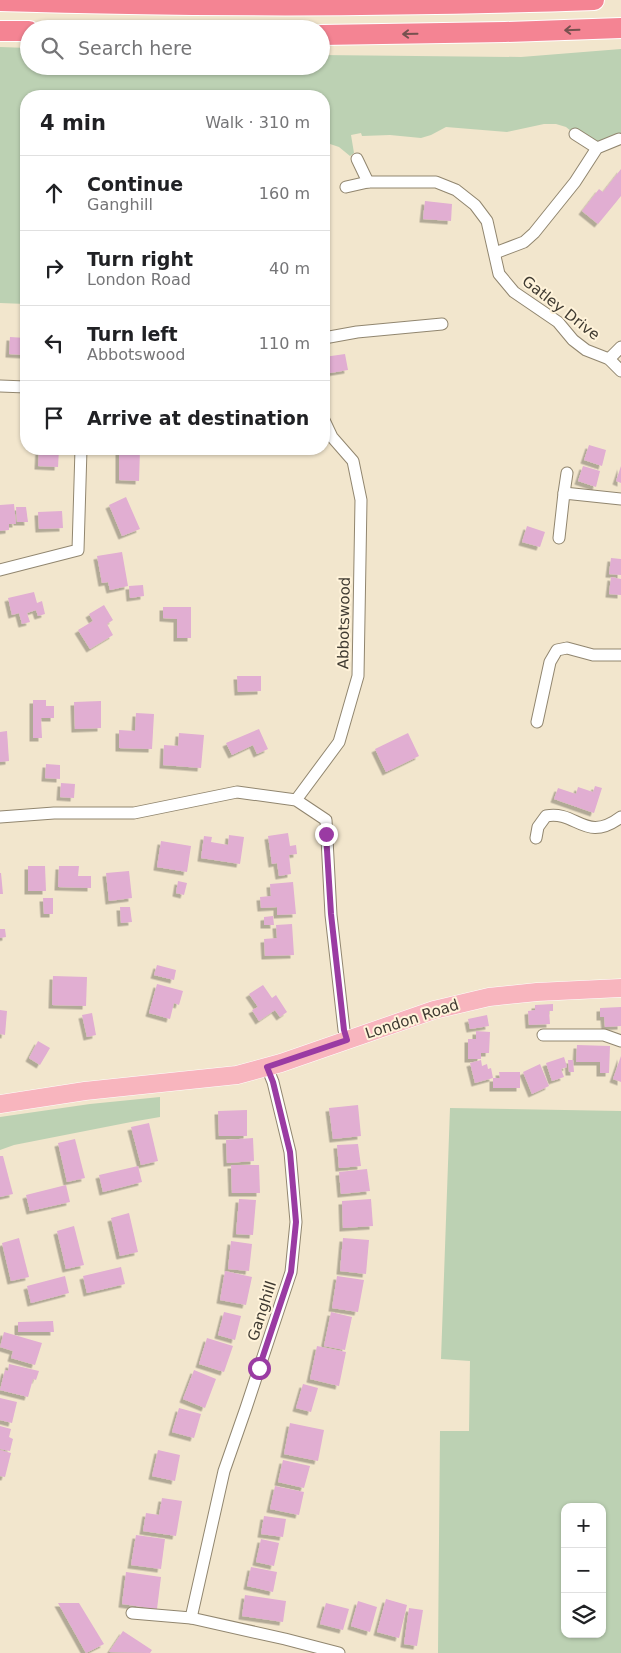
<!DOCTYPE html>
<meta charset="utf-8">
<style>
:root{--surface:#fff;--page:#f6f6f6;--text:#202124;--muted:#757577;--line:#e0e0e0}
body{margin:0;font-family:"DejaVu Sans",sans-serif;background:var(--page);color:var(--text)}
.controls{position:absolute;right:15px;bottom:15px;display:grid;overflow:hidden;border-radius:10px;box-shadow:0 1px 4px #0004}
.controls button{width:45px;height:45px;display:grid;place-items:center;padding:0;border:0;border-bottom:1px solid var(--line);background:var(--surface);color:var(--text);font:25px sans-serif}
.stop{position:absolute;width:15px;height:15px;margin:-11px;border:4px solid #9a3ba3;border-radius:50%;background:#fff}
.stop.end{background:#9a3ba3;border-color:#fff;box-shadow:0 1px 5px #0008}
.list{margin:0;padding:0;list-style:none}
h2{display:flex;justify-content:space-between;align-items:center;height:65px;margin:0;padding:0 20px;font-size:21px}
h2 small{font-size:16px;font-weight:400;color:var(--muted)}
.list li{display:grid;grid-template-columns:32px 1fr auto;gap:15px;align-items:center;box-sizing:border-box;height:75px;padding:0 20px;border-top:1px solid var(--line)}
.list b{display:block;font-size:19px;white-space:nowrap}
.list p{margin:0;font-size:16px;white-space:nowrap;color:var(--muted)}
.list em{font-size:16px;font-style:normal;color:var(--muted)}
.icon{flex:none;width:28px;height:28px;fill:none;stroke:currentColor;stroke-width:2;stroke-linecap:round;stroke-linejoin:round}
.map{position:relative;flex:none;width:621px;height:1653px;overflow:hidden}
.search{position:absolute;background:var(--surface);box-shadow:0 1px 4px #0004;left:20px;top:20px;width:310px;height:55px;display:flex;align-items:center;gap:12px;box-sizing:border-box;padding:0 18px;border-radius:28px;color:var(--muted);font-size:19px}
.panel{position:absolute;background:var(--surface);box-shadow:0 1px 4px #0004;left:20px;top:90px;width:310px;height:365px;border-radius:20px}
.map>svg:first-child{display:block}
.green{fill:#bcd1b3;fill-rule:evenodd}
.building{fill:#e1aed2;filter:url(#shadow)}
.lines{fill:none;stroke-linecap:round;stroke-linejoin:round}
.street-casing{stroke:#91866f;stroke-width:13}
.primary-casing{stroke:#fff;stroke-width:19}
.highway-casing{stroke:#fff;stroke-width:22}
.street{stroke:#fff;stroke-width:11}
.primary{stroke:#f8b5be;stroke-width:18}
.highway{stroke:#f48493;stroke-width:20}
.oneway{stroke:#76514f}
.route{stroke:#9a3ba3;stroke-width:6}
.labels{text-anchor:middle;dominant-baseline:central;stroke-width:4;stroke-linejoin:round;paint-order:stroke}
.street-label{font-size:15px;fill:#403b32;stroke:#fff3da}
</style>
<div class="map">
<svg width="621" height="1653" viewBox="0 0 621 1653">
<defs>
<filter id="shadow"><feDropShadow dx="-3.5" dy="3.5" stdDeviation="0" flood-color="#0004"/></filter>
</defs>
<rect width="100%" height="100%" fill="#f2e6cd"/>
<g class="green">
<polygon points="0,47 29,48 29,66 321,66 321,55 521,57 621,49 621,143 594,144 572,132 566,127 556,124 544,124 507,132 446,127 431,135 421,138 390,135 362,136 361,133 351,135 354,153 350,156 339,147 324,142 324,96 26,96 26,304 0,303"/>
<polygon points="160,1097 160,1117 131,1122 14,1145 0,1150 0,1117 90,1104"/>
<path d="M450 1108 621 1111V1653H438L440 1431H469L470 1361 441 1359ZM565 1507H602V1634H565Z"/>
</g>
<g class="building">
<polygon points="621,169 621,196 598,224 582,211 599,189 603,192"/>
<polygon points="425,201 452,204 451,221 423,219"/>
<polygon points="10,337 26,338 26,355 9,354"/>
<polygon points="345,354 348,370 324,374 324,357"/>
<polygon points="589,445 606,450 602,466 584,460"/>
<polygon points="39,449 59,449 58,467 38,466"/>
<polygon points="119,449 140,449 139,481 119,480"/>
<polygon points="583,466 600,471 596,487 578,481"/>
<polygon points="621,466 621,483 616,481"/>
<polygon points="126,497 140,529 122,536 109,505"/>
<polygon points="14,504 16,524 9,524 9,530 0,531 0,505"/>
<polygon points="16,507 26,507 28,522 17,522"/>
<polygon points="62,511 63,528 39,529 38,512"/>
<polygon points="527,526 545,532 540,547 522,542"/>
<polygon points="122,552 128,586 110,590 108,582 102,583 97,556"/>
<polygon points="611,558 621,559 621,575 609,574"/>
<polygon points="611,577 621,579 621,595 609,594"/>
<polygon points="143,585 144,596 130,598 129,586"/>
<polygon points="34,592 37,603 42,601 45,614 38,616 36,610 27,613 30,622 22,624 19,613 12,615 8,598"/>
<polygon points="104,605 113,620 107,624 113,635 90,649 78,630 93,621 89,614"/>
<polygon points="163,607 191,607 191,638 177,638 177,619 163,618"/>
<polygon points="237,676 261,676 261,691 238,692"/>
<polygon points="33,700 46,700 46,706 54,706 54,718 41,718 42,738 33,738"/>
<polygon points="101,701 101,728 75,729 74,702"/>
<polygon points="136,713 154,714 152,749 119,748 119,730 135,731"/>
<polygon points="259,729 268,749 257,754 253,745 232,755 226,743"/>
<polygon points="7,731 9,761 0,762 0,732"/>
<polygon points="179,733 204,735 201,768 163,765 164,745 178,746"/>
<polygon points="408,733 419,756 386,772 375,749"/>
<polygon points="46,764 60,765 60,779 45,778"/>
<polygon points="61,783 75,784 74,798 60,797"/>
<polygon points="595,786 602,788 594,813 554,799 558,788 576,794 578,787 593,792"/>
<polygon points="288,833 290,846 296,845 297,854 289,855 291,874 279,876 277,863 272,864 268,836"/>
<polygon points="229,835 244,837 240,864 201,858 204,836 212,837 211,842 228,845"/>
<polygon points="161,841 191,846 187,872 157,867"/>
<polygon points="28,866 45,866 46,891 28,891"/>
<polygon points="59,866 79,866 78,876 91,876 91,888 58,887"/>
<polygon points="129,871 132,898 109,901 106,873"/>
<polygon points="0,873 1,873 3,894 0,894"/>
<polygon points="178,881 187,883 184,895 176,893"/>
<polygon points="293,882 296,914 277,915 277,907 261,908 260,897 271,896 270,884"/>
<polygon points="43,898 53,898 53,914 44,914"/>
<polygon points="120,907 130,907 132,922 121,923"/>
<polygon points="273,916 274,925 264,925 264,917"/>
<polygon points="292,924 294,955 265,956 264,939 277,938 276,925"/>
<polygon points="0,929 5,929 6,937 0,938"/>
<polygon points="157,965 176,970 174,980 154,975"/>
<polygon points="53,976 87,977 86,1006 52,1005"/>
<polygon points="157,984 183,991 179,1005 174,1003 170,1019 149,1013"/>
<polygon points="263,985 272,998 276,995 287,1012 280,1017 275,1010 259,1021 252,1010 258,1007 249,994"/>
<polygon points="553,1004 553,1011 549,1011 550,1024 529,1025 528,1011 535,1010 535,1005"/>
<polygon points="621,1007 621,1026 605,1027 604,1017 600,1017 600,1008"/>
<polygon points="0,1010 7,1011 5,1035 0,1034"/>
<polygon points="92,1013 96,1035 87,1037 82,1015"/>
<polygon points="487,1015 489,1026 470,1029 468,1019"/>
<polygon points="476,1031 490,1032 489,1053 481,1053 481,1059 468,1059 468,1039 476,1039"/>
<polygon points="38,1041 50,1048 40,1065 29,1058"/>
<polygon points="577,1045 610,1046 609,1073 600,1073 600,1062 576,1062"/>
<polygon points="621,1056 621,1082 613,1079"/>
<polygon points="564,1057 567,1067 561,1069 564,1077 552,1081 546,1063"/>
<polygon points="481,1060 482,1066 487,1064 488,1069 491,1068 493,1078 475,1083 470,1063"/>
<polygon points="568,1060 573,1060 574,1072 569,1072"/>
<polygon points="540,1064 549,1086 532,1094 523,1072"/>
<polygon points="499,1072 520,1072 520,1088 493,1088 493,1078 500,1078"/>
<polygon points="358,1105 361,1136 333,1139 329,1108"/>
<polygon points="247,1110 247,1136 219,1136 218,1111"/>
<polygon points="149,1123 158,1161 141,1165 131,1127"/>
<polygon points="253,1138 254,1161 227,1163 226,1140"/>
<polygon points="75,1139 85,1178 67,1182 58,1143"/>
<polygon points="358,1144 361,1166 339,1168 337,1145"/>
<polygon points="0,1156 3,1156 13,1194 0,1197"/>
<polygon points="231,1165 259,1165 260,1193 232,1193"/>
<polygon points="138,1166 142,1182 103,1192 99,1175"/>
<polygon points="367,1169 370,1191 341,1194 339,1172"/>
<polygon points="66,1185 70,1202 30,1211 26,1195"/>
<polygon points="239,1199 256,1200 253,1235 236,1234"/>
<polygon points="371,1199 373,1226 343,1228 342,1201"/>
<polygon points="129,1213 138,1252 120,1256 111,1218"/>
<polygon points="74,1226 84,1265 66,1269 57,1231"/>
<polygon points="19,1238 29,1277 11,1281 2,1243"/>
<polygon points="343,1238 369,1240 366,1274 340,1271"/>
<polygon points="231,1241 252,1244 249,1271 228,1269"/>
<polygon points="121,1267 125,1284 87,1293 83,1276"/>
<polygon points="225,1271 252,1277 246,1305 220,1300"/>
<polygon points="65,1276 69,1293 31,1303 27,1286"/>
<polygon points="337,1276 364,1280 358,1312 332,1308"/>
<polygon points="224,1312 241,1316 235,1340 218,1335"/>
<polygon points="331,1312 352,1317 345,1350 324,1346"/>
<polygon points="53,1321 54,1332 18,1332 18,1322"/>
<polygon points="4,1332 42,1343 35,1365 11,1358 13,1351 0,1347"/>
<polygon points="207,1338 233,1346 224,1372 199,1364"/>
<polygon points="317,1346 346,1352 339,1386 310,1379"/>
<polygon points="9,1364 39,1371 36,1380 33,1379 28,1397 0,1390 5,1370 8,1371"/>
<polygon points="194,1370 216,1379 205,1408 183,1399"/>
<polygon points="303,1384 318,1388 311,1412 296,1408"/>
<polygon points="0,1398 17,1402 12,1423 0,1420"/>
<polygon points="179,1408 201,1414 194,1438 172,1432"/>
<polygon points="290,1423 324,1430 318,1461 284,1454"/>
<polygon points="0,1426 11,1429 9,1437 13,1439 10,1451 0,1449"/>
<polygon points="0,1450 11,1453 5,1477 0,1476"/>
<polygon points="158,1450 180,1455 175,1481 152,1476"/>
<polygon points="283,1460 310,1466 304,1488 278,1482"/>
<polygon points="275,1486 304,1492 299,1515 270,1509"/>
<polygon points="162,1498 182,1501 176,1536 143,1531 146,1513 159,1515"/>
<polygon points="264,1516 286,1519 283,1537 261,1534"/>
<polygon points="136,1535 165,1539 161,1569 131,1565"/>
<polygon points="261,1539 279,1543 274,1566 256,1562"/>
<polygon points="251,1567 277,1572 273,1592 247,1586"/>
<polygon points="126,1572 161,1577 157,1609 122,1604"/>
<polygon points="245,1595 286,1601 283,1622 242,1616"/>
<polygon points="386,1599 407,1605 399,1638 377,1632"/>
<polygon points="358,1601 377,1607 370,1632 351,1626"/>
<polygon points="58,1603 79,1603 104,1644 86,1653"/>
<polygon points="326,1603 349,1609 343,1630 320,1624"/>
<polygon points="409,1608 423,1610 417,1646 404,1644"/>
<polygon points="123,1631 152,1650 150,1653 109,1652"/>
</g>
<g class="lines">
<g class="street-casing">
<g id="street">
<polyline points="575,134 597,148"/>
<polyline points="357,159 368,182"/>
<polyline points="346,187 368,182 436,182 456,190 475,205 487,221 499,274 514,292 558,322 573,340 586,350 609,359 621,371"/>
<polyline points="495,253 524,242 534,233 575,182 597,148 619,139"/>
<polyline points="324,338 357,332 442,324"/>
<polyline points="609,359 621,347"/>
<polyline points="0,386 26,387"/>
<polyline points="564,493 567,473"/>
<polyline points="559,538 564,493 621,499"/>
<polyline points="0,570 78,550 81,449"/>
<polyline points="537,722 550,662 557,650 567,648 593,655 621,655"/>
<polyline points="296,800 339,742 358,676 361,500 353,461 332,437 324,420"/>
<polyline points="0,817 54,813 134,813 237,792 296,800 326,820 331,915 344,1030 347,1040"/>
<path d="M536 838 538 827 546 816C577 810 585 844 621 817"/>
<polyline points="543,1035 604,1035 621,1041"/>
<polyline points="132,1613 191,1618 285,1639 339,1653"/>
<polyline points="191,1618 224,1471 246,1408 291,1272 296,1222 290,1152 273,1082 267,1067"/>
</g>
</g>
<g class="primary-casing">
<polyline id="primary" points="0,1104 85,1091 237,1075 281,1063 434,1010 489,997 537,992 621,988"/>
</g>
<g class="highway-casing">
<g id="highway">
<path d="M0 1C198 7 396 7 594 0"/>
<polyline points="0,31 29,31"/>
<polyline points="321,35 505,32 621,28"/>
</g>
</g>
<use href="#street" class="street"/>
<use href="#primary" class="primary"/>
<use href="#highway" class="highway"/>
</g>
<defs><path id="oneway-shaft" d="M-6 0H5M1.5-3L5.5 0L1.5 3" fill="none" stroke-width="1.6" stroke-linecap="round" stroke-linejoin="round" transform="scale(1.25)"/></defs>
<g class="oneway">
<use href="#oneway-shaft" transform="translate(572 30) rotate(178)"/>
<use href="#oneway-shaft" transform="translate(410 34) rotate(179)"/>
</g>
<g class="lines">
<polyline class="route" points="259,1368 291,1272 296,1222 290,1152 273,1082 267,1067 347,1040 344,1030 331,914 326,834"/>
</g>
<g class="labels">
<g class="street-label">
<text transform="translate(561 308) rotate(38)">Gatley Drive</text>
<text transform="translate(344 623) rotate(-89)">Abbotswood</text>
<text transform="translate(412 1019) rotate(-18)">London Road</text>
<text transform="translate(262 1311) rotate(-72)">Ganghill</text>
</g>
</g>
</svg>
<div class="controls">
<button>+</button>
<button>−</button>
<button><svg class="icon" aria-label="layers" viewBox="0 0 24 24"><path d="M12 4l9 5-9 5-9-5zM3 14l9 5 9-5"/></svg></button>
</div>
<div class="stop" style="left:259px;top:1368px"></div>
<div class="stop end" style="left:326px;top:834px"></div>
<div class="search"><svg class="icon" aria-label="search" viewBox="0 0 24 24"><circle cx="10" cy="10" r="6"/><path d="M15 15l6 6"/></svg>Search here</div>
<section class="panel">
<h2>4 min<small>Walk · 310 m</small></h2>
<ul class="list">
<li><svg class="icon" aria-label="ahead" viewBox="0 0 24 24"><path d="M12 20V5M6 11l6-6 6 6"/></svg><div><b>Continue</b><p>Ganghill</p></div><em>160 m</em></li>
<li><svg class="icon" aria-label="right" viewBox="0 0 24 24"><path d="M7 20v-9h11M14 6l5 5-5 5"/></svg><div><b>Turn right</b><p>London Road</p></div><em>40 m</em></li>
<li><svg class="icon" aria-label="left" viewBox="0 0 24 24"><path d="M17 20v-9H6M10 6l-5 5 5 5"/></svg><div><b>Turn left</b><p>Abbotswood</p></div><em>110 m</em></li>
<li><svg class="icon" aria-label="arrive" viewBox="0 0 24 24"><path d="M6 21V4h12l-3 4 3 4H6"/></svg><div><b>Arrive at destination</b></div></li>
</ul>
</section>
</div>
